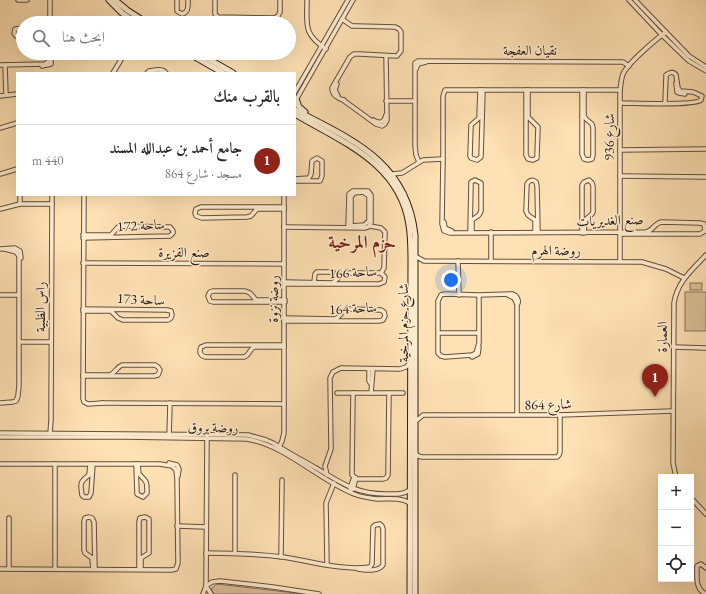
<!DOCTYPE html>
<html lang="ar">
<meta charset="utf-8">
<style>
:root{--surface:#fff;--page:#f7f7f7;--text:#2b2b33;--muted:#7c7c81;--line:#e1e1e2;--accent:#8f2418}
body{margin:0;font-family:"EB Garamond",Amiri,serif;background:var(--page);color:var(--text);direction:rtl}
.controls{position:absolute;right:12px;bottom:12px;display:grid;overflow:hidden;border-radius:0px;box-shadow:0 4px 16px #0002}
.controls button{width:36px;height:36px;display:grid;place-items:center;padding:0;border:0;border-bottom:1px solid var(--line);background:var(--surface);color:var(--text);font:20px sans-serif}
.you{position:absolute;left:451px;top:280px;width:14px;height:14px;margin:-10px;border:3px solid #fff;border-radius:50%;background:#1a73e8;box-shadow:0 0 0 6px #1a73e833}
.badge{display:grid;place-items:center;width:26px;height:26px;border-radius:50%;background:var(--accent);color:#fff;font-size:13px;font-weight:700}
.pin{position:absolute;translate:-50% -33px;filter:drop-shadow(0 1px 2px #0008)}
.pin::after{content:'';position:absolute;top:21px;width:14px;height:12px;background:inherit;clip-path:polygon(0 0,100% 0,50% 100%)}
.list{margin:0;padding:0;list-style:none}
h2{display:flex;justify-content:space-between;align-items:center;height:52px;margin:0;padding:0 16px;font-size:17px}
h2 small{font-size:13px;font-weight:400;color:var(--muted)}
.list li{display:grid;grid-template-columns:26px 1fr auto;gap:12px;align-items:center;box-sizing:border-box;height:72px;padding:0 16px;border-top:1px solid var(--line)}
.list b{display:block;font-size:15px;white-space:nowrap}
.list p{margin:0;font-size:13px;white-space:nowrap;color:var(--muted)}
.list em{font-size:13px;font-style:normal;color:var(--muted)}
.icon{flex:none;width:22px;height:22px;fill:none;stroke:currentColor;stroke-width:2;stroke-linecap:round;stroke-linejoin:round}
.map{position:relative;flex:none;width:706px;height:594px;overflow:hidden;direction:ltr}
.search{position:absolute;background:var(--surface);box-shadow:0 4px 16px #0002;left:16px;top:16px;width:280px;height:44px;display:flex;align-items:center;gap:10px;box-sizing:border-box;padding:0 14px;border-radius:22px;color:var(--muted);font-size:15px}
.panel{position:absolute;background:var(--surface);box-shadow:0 4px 16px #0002;left:16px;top:72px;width:280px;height:124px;border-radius:0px;direction:rtl}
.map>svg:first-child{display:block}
.green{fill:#dbc099;stroke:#866e56}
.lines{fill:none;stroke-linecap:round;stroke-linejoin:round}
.street-casing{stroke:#644e3c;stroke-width:5.5}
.secondary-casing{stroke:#301d14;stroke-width:7}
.street{stroke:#feecce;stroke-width:3.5}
.secondary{stroke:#feecce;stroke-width:5}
.labels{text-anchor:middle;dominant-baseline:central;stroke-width:3;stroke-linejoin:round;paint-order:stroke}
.street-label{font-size:14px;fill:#301d14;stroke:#feecce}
.district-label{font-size:18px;font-weight:bold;fill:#7a1f14;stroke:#feecce}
</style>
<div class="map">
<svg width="706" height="594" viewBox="0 0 706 594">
<rect width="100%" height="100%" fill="#fee1b4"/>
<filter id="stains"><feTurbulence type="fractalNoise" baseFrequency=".005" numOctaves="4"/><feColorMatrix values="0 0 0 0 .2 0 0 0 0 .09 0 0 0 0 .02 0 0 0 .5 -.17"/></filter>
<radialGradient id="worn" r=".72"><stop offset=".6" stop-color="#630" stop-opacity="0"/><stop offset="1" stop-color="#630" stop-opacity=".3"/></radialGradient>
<g class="green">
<rect x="690" y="283" width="12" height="7"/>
<rect x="685" y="292" width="21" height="39"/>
<polygon points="217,584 303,594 214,594 211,589"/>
</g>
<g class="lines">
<g class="street-casing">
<g id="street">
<polyline points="18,0 27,0"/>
<path d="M177 0V11L182 14C189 12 188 6 188 0"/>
<polyline points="215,0 215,14 218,17 274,18 278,16 280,12 280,0"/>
<path d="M307 0C307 25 303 34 326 49"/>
<polyline points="629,0 662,35 689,61 706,71"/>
<polyline points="635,0 689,56 706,67"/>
<path d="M342 19 352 26H357L395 27 399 29 401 32V51L397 56 360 54H354L350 57 332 88C332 95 338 99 344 100"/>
<polyline points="50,23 50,0"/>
<polyline points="23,28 15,29 14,33 16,36 23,37"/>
<path d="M255 53C259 57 272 56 278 55L279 53"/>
<polyline points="0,65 45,64 49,61 50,53"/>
<polyline points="5,65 6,95"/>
<polyline points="42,66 51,64 51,57"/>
<polyline points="416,69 418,64 426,62"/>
<polyline points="113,73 125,53"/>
<path d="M147 73 149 71C155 70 163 68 166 73"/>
<polyline points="676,83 677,92 679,93 685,94"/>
<polyline points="337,84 335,90 338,96"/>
<polyline points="480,90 479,118 471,125 470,156 471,158 477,160 481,157 483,90"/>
<polyline points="526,90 526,155 528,159 533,160 537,158 537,156 538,127 528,117 528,90"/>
<polyline points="582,90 582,154 584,159 588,160 592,159 593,155 593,128 592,124 586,119 584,116 584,90"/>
<path d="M620 90H445L443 96V159L442 224 444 231 450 233 646 232C653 231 654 223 662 222L700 223 704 224 705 231 700 234H620"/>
<polyline points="295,92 348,0"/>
<polyline points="0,96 17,94"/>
<polyline points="296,100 353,0"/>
<polyline points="343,100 376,124 382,126 385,124 387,120 386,56"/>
<polyline points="386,101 415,101"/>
<path d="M621 103C633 103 695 106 701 100L702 96 693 92 680 91 678 88 676 75C673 71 670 72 666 75V77L665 103"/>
<path d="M373 120C380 124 384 123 386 115"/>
<polyline points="0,128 17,123"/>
<polyline points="620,150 706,149"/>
<polyline points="419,162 416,155 415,145 415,63 418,61 619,62 623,62 629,66"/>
<polyline points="0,174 17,169"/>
<polyline points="392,174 402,173 423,160 443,159"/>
<polyline points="620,176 706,177"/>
<polyline points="295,179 309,178 311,174 312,161 317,158 322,161 322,176 320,181 295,181"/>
<polygon points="363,192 369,196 369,221 364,225 351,226 351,197 354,193"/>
<polyline points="20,195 20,204"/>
<polyline points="84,195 83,399 84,402 88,404 103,403"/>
<polyline points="284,207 201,207 196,209 195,213 196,216 202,218 247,217 251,216 257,209 284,209"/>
<polyline points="0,209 20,204 52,204"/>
<polyline points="444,222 445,228 452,231"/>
<polyline points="370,226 381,228 385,232 384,268 381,273"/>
<polyline points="284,227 364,228 368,227 371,223 371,195 368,191 353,191 349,194 348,228"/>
<polyline points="470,232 471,184 471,182 475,180 481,183 481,211 479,215 472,220 472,232"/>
<path d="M535 232V220L528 215 526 211 527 184C529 180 533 179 536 182L537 186 538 232"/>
<polyline points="582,233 582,185 584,182 589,180 592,183 593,186 593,212 592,214 585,220 584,233"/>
<polyline points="83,238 170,236 173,233 173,231 170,227 168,227 122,226 118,227 111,235 83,235"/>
<polyline points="0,249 15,248 20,251 21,258"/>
<polyline points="415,256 424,261 642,262 666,269 684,278"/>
<polyline points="458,261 459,295"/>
<polyline points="491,261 491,232"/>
<path d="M620 261V90C621 85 621 79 623 74 628 63 655 40 666 32"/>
<polyline points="83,263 284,264"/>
<path d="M285 282 332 283C338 281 339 274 346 273H381L385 277 384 282 379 284H285"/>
<polyline points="314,282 315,274 317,272 333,272"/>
<polyline points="0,295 19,295"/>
<path d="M479 295V343L476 353 472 355 445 357 441 356 438 353V301L441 295 445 294 479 295 512 294C517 295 520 301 517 305V415"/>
<polyline points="508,295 514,298 517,304"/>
<polyline points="285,300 256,300 250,293 245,291 213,291 210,292 208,296 210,301 213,302 285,302"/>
<polyline points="83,309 167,310 171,311 172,315 171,318 168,320 123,320 118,318 111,311 83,311"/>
<path d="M284 318 335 319C341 317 341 310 348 309L381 310 384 312 385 316 383 320 379 321H284"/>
<polyline points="439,333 479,333"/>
<polyline points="20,342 51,342"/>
<path d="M284 345H206L201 347C199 352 200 356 206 357H244C249 356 249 350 254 347H284"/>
<polyline points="673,347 706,348"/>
<polyline points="472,357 478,354 479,347"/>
<polyline points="369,369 369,381 371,384"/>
<path d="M83 375H110C115 373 117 367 122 365H155L158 367 160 370 158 375 154 376H83"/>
<polyline points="337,393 403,393"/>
<polyline points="353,393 352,475 354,477 357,479 383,479 386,478 388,475 389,393"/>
<polyline points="371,393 373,369"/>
<polyline points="0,403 13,402 16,401 18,396 19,385 19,256 16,252 5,249"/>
<polyline points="102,403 284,404"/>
<polyline points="416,421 423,415 560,415 673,411"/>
<path d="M0 433 248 435 266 440 273 443C287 452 302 460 316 468 341 483 356 494 386 494 395 494 402 495 410 490"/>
<polyline points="50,434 51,420 52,195"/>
<path d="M0 437H125L247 439C287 446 317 479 354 494 361 497 369 498 377 499 389 499 400 497 410 503"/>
<polyline points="169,437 170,403"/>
<polyline points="278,449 282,441 284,433 284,195"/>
<polyline points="415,453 418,456 422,457 557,457 559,455 560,452 560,415"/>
<polyline points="169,463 177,465 179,469 178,476"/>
<polyline points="0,464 160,464 172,466 176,470 177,479 178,563 176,569 171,570 0,569"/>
<path d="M90 464 89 475C80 482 80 483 82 495L84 497H89L91 493 93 464"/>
<path d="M136 464 137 494 143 497 147 493C147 481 147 482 139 474L138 464"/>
<polyline points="235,475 235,553"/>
<polyline points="327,475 325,466 331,449 330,378 333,372 341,368 400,369 406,367 410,363"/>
<path d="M676 477 673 463 674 303C677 282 692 270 706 255"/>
<polyline points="350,488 354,477"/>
<polyline points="351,490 353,489 356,478"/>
<polyline points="691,498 706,514"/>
<polyline points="177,526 206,527"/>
<path d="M206 553C232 553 257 554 283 557 311 561 341 571 370 567L372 564 373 527 375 525 380 524 382 526 383 529V565C378 572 366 570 358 569"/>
<polyline points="281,557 282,480"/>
<polyline points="327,564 326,503 334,483"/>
<path d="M706 568 701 564 697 566C697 577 695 589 706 594"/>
<polyline points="9,569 9,518"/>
<polyline points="55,569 55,464"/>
<polyline points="93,569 92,558 85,553 84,550 84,521 85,518 89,517 92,518 94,522 95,569"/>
<polyline points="139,569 139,522 140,518 145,517 149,519 149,553 141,558 141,569"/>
<polyline points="206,586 212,582 220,581 273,587 319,594"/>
<polyline points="206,586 211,594"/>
<polyline points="203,594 206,586 207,437"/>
</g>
</g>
<g class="secondary-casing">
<g id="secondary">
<polyline points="109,0 122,13 137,23"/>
<polyline points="115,0 127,10 147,23"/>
<polyline points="188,53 223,73"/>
<polyline points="198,53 233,73"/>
<polyline points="296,99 299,107 305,112"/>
<path d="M295 110C353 140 407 162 415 235V594"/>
<path d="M295 114C342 142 400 163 409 225 411 237 411 249 411 261L410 594"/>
</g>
</g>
<use href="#street" class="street"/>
<use href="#secondary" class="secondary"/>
</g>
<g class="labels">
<g class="street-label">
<text x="530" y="50">نقيان العفجة</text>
<text transform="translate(609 137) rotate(-90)">شارع 936</text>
<text transform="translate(610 220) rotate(-2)">صنع الغديريات</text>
<text transform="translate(141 225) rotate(-3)">ساحة 172</text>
<text x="556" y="250">روضة الهرم</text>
<text x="184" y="252">صنع الفزيرة</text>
<text transform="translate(353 272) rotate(-3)">ساحة 166</text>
<text transform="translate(141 299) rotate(3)">ساحة 173</text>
<text transform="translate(273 299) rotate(-90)">روضة نزوة</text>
<text transform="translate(40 307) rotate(-90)">راس الظبية</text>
<text transform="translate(353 308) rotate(-3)">ساحة 164</text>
<text transform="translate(403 323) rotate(-90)">شارع حزم المرخية</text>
<text transform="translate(662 337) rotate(-90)">العمارة</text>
<text transform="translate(548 404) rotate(-1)">شارع 864</text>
<text transform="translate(213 427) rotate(1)">روضة بروق</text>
</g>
<g class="district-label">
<text x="362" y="241">حزم المرخية</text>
</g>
</g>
<rect width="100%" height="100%" filter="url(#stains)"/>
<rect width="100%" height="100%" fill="url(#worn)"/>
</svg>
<div class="controls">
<button>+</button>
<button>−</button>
<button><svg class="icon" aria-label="locate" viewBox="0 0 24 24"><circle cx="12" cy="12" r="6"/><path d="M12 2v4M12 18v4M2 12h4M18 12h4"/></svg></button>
</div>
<div class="you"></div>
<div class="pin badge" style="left:655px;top:397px">1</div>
<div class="search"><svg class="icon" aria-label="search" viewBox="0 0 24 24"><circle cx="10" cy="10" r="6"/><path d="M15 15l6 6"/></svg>ابحث هنا</div>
<section class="panel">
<h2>بالقرب منك<small></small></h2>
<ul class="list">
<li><span class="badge">1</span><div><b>جامع أحمد بن عبدالله المسند</b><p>مسجد · شارع 864</p></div><em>440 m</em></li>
</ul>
</section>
</div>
